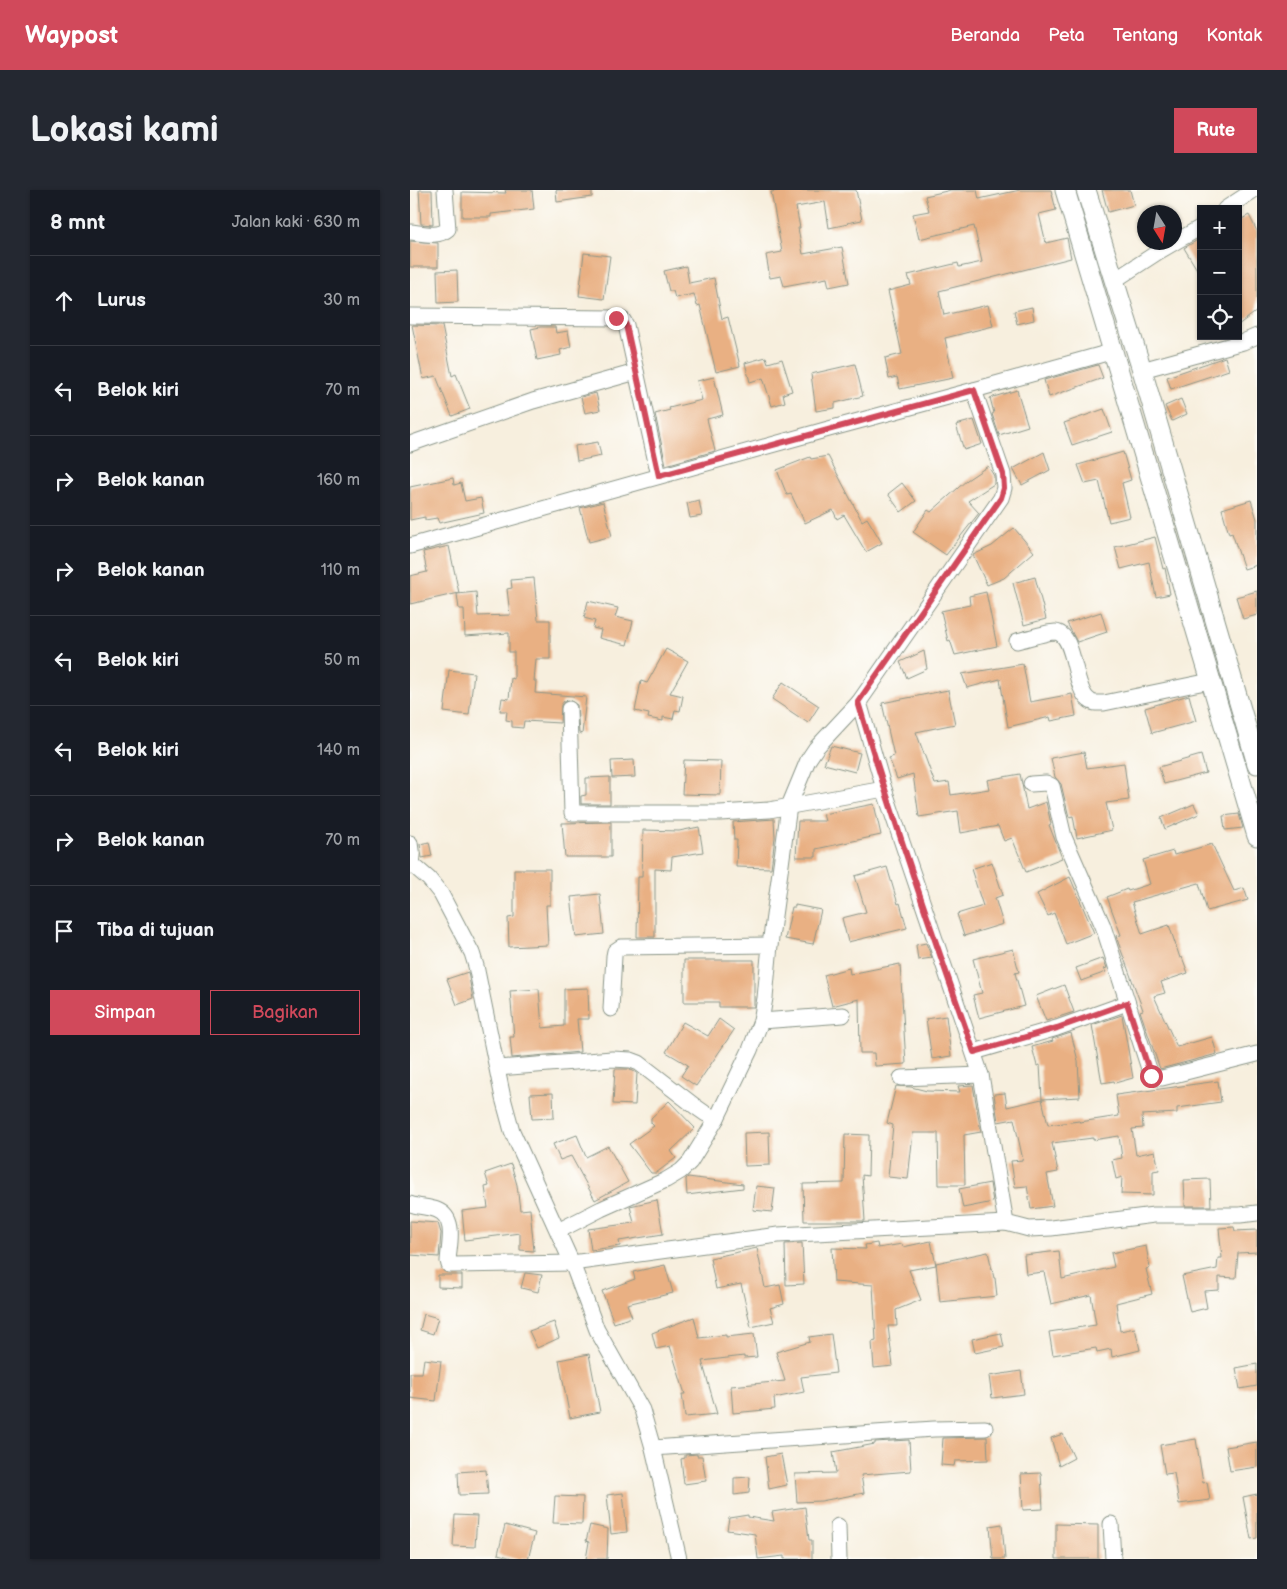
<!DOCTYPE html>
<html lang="id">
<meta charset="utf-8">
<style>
:root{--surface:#171b24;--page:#242831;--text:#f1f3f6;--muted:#9ea1a6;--line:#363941;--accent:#d1495b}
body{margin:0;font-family:"Balsamiq Sans",sans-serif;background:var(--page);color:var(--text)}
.controls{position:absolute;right:15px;top:15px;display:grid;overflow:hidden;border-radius:0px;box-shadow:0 1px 4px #0004}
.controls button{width:45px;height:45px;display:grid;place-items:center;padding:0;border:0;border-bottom:1px solid var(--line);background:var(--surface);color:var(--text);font:25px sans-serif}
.compass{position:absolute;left:727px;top:15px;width:45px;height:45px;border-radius:50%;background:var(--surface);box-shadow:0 1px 4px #0004;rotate:169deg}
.stop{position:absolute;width:15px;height:15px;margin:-11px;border:4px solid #d1495b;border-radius:50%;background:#fff}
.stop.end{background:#d1495b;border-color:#fff;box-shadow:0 1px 5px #0008}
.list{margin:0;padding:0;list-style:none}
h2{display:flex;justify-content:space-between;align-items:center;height:65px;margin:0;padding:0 20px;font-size:21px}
h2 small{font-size:16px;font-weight:400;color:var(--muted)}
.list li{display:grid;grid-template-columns:32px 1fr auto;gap:15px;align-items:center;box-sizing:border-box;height:90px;padding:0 20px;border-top:1px solid var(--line)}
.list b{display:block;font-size:19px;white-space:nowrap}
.list em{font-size:16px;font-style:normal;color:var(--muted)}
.actions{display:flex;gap:10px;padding:15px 20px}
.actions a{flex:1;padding:11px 0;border:1px solid var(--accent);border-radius:0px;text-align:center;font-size:18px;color:var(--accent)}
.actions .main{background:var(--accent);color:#fff}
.icon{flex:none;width:28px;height:28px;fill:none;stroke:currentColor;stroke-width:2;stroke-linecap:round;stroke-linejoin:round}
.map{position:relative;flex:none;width:847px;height:1369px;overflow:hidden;border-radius:0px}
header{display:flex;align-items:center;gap:30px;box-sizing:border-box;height:70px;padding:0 25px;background:var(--accent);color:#fff}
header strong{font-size:24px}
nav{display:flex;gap:28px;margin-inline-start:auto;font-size:18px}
.intro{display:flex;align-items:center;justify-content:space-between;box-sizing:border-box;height:120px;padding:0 30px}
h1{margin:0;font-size:35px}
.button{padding:12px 22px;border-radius:0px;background:var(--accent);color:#fff;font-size:18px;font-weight:700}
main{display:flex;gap:30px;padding:0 30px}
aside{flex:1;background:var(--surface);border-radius:0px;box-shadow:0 1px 4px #0004}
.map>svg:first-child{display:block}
.building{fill:#e9b083}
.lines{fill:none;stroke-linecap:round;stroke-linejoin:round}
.minor-casing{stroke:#8b9689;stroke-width:17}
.tertiary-casing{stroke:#8b9689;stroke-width:21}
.minor{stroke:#fff;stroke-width:15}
.tertiary{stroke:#fff;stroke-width:19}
.route{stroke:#d1495b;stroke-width:6}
</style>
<header>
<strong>Waypost</strong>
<nav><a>Beranda</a><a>Peta</a><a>Tentang</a><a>Kontak</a></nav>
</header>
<div class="intro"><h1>Lokasi kami</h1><a class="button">Rute</a></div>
<main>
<aside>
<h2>8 mnt<small>Jalan kaki · 630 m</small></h2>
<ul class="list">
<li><svg class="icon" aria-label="ahead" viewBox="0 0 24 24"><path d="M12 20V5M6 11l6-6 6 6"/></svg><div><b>Lurus</b></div><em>30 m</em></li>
<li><svg class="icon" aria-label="left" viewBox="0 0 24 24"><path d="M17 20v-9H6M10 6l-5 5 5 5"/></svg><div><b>Belok kiri</b></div><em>70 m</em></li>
<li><svg class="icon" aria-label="right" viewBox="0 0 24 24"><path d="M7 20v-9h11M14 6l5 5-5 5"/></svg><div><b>Belok kanan</b></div><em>160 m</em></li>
<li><svg class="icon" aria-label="right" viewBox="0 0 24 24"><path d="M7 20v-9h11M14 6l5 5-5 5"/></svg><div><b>Belok kanan</b></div><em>110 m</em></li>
<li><svg class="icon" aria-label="left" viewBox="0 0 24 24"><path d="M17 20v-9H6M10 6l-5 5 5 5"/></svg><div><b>Belok kiri</b></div><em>50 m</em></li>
<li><svg class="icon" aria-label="left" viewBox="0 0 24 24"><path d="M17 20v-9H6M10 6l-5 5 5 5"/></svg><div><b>Belok kiri</b></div><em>140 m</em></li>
<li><svg class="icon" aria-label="right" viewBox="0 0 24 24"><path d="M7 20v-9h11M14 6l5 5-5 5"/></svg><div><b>Belok kanan</b></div><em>70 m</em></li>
<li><svg class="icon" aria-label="arrive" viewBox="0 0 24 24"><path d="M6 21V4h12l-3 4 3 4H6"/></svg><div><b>Tiba di tujuan</b></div></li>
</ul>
<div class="actions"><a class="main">Simpan</a><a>Bagikan</a></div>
</aside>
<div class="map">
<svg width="847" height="1369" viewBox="0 0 847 1369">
<rect width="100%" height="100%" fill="#fdfcf7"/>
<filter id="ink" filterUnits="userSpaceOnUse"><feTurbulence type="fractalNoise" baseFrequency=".02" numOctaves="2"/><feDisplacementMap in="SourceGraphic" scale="10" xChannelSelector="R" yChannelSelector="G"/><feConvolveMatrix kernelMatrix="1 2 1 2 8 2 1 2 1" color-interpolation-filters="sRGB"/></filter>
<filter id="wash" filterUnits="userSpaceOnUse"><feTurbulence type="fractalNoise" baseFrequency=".0096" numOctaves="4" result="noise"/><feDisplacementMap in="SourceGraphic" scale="20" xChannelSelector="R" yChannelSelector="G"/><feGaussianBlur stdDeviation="1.12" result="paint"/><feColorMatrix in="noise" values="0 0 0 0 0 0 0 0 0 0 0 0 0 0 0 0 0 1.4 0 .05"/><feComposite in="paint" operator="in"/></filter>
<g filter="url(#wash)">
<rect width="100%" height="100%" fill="#f7efde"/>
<g id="blocks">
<g class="building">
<polygon points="9,0 22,0 23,35 11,34"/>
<polygon points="95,0 122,0 124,19 81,24 81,27 52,27 52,2 96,3"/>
<polygon points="146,0 182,0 182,7 147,12"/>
<polygon points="372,0 446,0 452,30 437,33 438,34 419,38 415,12 386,17 390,38 388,38 393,64 432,57 439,93 419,97 417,88 374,96 371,86 360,88 356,65 372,62 361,2"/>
<polygon points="541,0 567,0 569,9 610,0 641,0 646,20 629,24 636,53 657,48 661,68 529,101 534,125 578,115 583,136 535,148 543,188 490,199 487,187 479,189 475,168 492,164 478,101 501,95 498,85 548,73 549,77 572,72 564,36 509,49 503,24 519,21 515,6"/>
<polygon points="692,0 720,0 724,15 698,22"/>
<polygon points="839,25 847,41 847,121 828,135 828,31"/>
<polygon points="791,48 791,86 774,58"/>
<polygon points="0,51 28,53 28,77 0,77"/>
<polygon points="174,63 200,66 194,109 169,106"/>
<polygon points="276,76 279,93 304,88 312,129 318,127 330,176 306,182 290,115 287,116 284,104 265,108 263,101 259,101 254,81"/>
<polygon points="47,80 48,112 28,113 27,81"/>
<polygon points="622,117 624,130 607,134 604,121"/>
<polygon points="2,135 32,136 42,186 46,184 60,219 42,226 26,186 13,189"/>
<polygon points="130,137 145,137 146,143 158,141 161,157 150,160 151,165 127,170 121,139"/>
<polygon points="356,167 358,173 372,169 382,201 373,204 375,212 362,216 353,188 340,192 335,173"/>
<polygon points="815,167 819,180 761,199 757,187"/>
<polygon points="445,174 453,206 425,213 425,218 406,221 401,184"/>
<polygon points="688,175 693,188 639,207 634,190"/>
<polygon points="304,187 313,225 297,229 305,261 256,275 245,224 260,220 259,218 292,210 287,191"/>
<polygon points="607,200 618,236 589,245 582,224 584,223 580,208"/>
<polygon points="186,203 190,220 175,223 171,207"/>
<polygon points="771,209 777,224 762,231 755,216"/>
<polygon points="694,219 702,242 662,255 654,233"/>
<polygon points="564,230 572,254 554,260 546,235"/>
<polygon points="188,252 191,266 167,271 165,256"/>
<polygon points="634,262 640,280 612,295 603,279"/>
<polygon points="713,262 721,290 712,293 720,327 699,332 689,291 675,294 668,275"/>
<polygon points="418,266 452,331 457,328 472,353 456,362 434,325 427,329 423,320 395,333 381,304 377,305 367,280 400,267 401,269"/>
<polygon points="578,276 584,286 584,294 558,311 569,323 536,365 503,342 518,320 521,322 557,290"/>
<polygon points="43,288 44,295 51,293 55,311 71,308 74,323 29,333 27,328 15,330 15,327 0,330 0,297"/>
<polygon points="492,293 506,311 491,322 478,304"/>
<polygon points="289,310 292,326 280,328 277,313"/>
<polygon points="841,310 847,329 847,375 834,379 822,343 819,344 812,319"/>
<polygon points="193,312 202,346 179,352 170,318"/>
<polygon points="604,338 624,362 594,388 577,395 563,365 582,356"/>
<polygon points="745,347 753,379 755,378 760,404 746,407 739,372 711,379 705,357"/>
<polygon points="39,356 49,403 0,414 0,386 17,382 13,362"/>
<polygon points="625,387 636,429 614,435 603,393"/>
<polygon points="124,388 128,430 140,430 140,469 126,469 124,491 126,491 125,503 176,507 172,544 169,543 167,515 159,510 154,511 151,515 150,533 114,531 113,538 102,537 102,531 96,530 97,521 90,521 92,508 99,509 101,488 104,489 104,462 99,462 99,443 55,446 54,419 49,419 47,404 66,402 68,426 100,425 97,399 102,398 101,390"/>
<polygon points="847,401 847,425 833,429 826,407"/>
<polygon points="576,402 587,456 545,465 540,450 538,451 531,421 560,415 559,406"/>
<polygon points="178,411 208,418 205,427 223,431 217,455 189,448 191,440 183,438 185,431 174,428"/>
<polygon points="691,422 697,442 667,452 657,433"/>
<polygon points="256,459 278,471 260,503 273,506 270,521 265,520 263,529 253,527 253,531 238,528 239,524 225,521 231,491 237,493"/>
<polygon points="514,461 517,479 497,488 490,472"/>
<polygon points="613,474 620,512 662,504 666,526 641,531 640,527 598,537 590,489 557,498 552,484"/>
<polygon points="39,480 64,483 59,525 34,522"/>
<polygon points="373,492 409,516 398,533 362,509"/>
<polygon points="538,500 545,534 506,542 525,594 539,592 541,605 579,599 577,590 610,584 617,619 636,612 641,634 639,635 652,668 616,682 602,648 594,651 588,636 551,643 548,621 509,627 503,584 487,589 479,568 484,566 472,513"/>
<polygon points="779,505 786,531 742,543 735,518"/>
<polygon points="421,556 450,563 445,582 414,574"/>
<polygon points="674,562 677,578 714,573 719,610 696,613 702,640 667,648 663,626 659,627 651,594 645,587 641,568"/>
<polygon points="791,565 796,583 754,594 749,577"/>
<polygon points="224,570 225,587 202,588 201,571"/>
<polygon points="274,570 311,571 310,605 272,604"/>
<polygon points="200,587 200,614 171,614 171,606 176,605 176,588"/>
<polygon points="464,614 471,645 406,659 406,667 386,667 388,631 415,631 413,624"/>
<polygon points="784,614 789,624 755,639 751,628"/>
<polygon points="829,624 833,638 815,640 813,626"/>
<polygon points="364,629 365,647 361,678 326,677 327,650 324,650 323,632"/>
<polygon points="201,632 201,667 155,667 152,633"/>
<polygon points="289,637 293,662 262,667 261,680 245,679 245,747 227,747 228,687 232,687 233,640 269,641"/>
<polygon points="19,652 22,666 12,668 10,654"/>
<polygon points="802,654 824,701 834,698 838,710 797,721 789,693 722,712 732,744 759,735 770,768 772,767 778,783 751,792 755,803 744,806 767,857 802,847 807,864 750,879 730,821 733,820 707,749 706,746 711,745 697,707 717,699 718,701 740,694 733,670 763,661 764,665"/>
<polygon points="582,672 593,705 585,708 593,734 554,746 547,724 573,716 561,679"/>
<polygon points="477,677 488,714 490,713 497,738 438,752 432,728 456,722 445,686"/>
<polygon points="104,679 140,679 140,715 136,715 138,755 99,757 98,728 104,727"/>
<polygon points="660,687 684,743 656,754 644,723 638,726 627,704"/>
<polygon points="190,704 194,744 166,747 161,707"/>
<polygon points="385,715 411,720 403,754 375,749 382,717 385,717"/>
<polygon points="516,753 522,768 508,770 506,755"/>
<polygon points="603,759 609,782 605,783 614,816 569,828 563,805 572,803 563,769"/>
<polygon points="693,768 697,778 694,779 696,782 671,791 666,778"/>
<polygon points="274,770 344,770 344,817 309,817 309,812 274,812"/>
<polygon points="490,774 496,874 465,876 464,863 450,863 449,809 422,816 414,785 439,778 440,784"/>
<polygon points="58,782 63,809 47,815 37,789"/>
<polygon points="654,795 664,822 636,831 626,806"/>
<polygon points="178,798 179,829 167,829 170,862 102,868 100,847 104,847 100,801 129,799 132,838 154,836 154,799"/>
<polygon points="712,825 723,888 705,893 704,891 692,893 682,835"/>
<polygon points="536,826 541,866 522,869 516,829"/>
<polygon points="309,829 324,840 286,896 271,886 278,875 256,862 273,832 298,846"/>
<polygon points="661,843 668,871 670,907 632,909 630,875 627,876 622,857 643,851 642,849"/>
<polygon points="205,879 219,879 227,883 225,915 203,914"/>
<polygon points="808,891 811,912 767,918 767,923 732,925 733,938 722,939 726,965 745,961 749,980 743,981 743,1005 711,1004 712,987 706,989 702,970 712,968 709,946 683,950 683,948 642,953 648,982 637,984 643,1016 621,1019 617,996 605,997 601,971 613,970 604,929 588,932 584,904 595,903 597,917 632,909 638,935 669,931 670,932 709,926 706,905"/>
<polygon points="563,895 571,942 554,945 555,995 529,995 528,943 503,943 498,989 478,987 483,935 477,933 486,896 501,897 517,901 550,902 548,896"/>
<polygon points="143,903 144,928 122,929 120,904"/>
<polygon points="259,911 285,938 261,961 266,968 246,983 241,983 219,954 244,936 241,933 241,928"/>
<polygon points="359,942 360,975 335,976 334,943"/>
<polygon points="435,944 459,945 458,986 452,985 455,1031 394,1031 393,994 434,993"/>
<polygon points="167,945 176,967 198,956 218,992 185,1010 161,966 150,970 143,954"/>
<polygon points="101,974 107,995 110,1020 120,1019 124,1061 110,1060 110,1043 55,1050 52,1021 78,1018 75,997 79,996 75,983"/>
<polygon points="278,987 333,994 333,998 277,1005 276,989"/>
<polygon points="800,989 801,1016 775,1016 774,990"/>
<polygon points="580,993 583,1012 553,1018 549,999"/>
<polygon points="346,996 365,998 362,1022 343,1020"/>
<polygon points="247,1010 253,1044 209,1051 210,1056 181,1060 178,1039 224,1033 220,1016"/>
<polygon points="0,1031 28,1033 31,1043 29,1067 0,1065"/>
<polygon points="824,1037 825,1041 847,1040 847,1062 828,1063 826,1088 809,1087 809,1100 794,1101 797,1118 780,1122 772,1086 807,1079 808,1068 812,1068 809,1038"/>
<polygon points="521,1051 526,1075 499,1080 511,1110 486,1120 487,1136 478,1136 483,1176 464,1178 462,1152 466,1151 463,1095 424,1092 422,1058 456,1059 455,1055 467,1053 468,1058 492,1054 493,1057"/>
<polygon points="392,1053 394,1094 376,1095 375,1054"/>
<polygon points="736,1056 740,1078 736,1079 742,1104 706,1113 710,1141 725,1138 730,1160 702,1167 701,1159 687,1162 686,1158 643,1165 639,1142 686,1135 681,1105 641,1114 634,1082 616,1084 614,1065 649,1061 652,1089 704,1077 701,1063"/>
<polygon points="347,1058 355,1098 370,1095 374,1114 360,1118 364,1132 341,1137 331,1094 306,1099 300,1068"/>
<polygon points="578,1062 584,1088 585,1088 587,1106 530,1112 526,1073"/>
<polygon points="255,1075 263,1103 217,1114 222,1127 204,1133 192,1101 225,1089 223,1082"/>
<polygon points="115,1083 132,1085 128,1102 111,1098"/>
<polygon points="28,1085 52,1085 52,1098 28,1097"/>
<polygon points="14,1124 28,1128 23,1144 10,1140"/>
<polygon points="284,1127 289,1148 316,1145 316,1147 344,1144 347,1167 334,1168 334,1166 292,1171 307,1224 275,1227 272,1204 275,1204 260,1156 246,1159 242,1143"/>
<polygon points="144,1132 149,1148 127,1158 119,1141"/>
<polygon points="591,1143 594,1157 565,1163 562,1149"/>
<polygon points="421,1144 426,1183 391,1187 394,1202 364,1208 365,1219 323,1223 321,1196 375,1191 366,1162 400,1152 399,1147"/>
<polygon points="179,1164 190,1222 160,1228 149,1170"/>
<polygon points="14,1169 31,1171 26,1211 0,1208 0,1183 12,1183"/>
<polygon points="847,1174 847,1196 830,1199 826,1178"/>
<polygon points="611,1181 614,1204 582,1208 579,1186"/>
<polygon points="653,1244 664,1268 649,1276 641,1248"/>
<polygon points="577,1247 578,1270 545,1271 544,1276 531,1275 533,1248"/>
<polygon points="786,1249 793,1293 797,1292 800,1310 769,1314 764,1283 755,1284 750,1255"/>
<polygon points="499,1250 501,1281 451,1285 454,1303 411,1311 387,1312 385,1284 426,1283 423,1262 465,1254 465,1252"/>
<polygon points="847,1252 847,1277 820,1281 816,1257"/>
<polygon points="287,1264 287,1266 292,1266 296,1291 274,1294 271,1269 275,1268 275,1265"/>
<polygon points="371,1264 377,1295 359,1299 355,1267"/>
<polygon points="76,1280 78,1304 49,1305 48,1282"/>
<polygon points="631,1283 633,1319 613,1320 611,1284"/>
<polygon points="340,1287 339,1303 324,1305 324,1288"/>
<polygon points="213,1303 217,1342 201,1344 197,1305"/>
<polygon points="847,1304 847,1348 841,1349 833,1307"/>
<polygon points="145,1306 173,1307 172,1334 143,1333"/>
<polygon points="395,1317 399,1350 402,1350 402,1369 374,1369 374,1366 348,1369 345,1344 317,1340 319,1328 338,1325 338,1327 364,1331 362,1322"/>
<polygon points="45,1325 67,1326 65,1357 43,1356"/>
<polygon points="592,1334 595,1369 583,1369 580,1336"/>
<polygon points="646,1334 688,1335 688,1369 646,1369"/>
<polygon points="95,1335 125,1343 118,1369 106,1369 88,1364"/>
<polygon points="180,1335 198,1339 197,1369 176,1369 179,1352 176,1351"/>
</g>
</g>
</g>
<g filter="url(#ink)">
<use href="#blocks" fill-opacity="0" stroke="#8b9689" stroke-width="1"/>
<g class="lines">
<g class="minor-casing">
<g id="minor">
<polyline points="815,19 844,0"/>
<path d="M0 42C12 43 28 48 38 39L35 0"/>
<polyline points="705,90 748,62 791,37"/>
<polyline points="0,126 206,128 213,130 216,135 249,286"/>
<polyline points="704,161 564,200 593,284 594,298 591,308 449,512 474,599 571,885 596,1033 619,1039 641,1038 744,1025 830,1025 847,1023"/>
<polyline points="732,180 833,152 847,146"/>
<polyline points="0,254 123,211 226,182"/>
<polyline points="0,356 415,240 564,200"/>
<path d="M607 451C616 449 637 442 645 442 666 443 663 499 679 510 683 514 688 513 694 513L800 491"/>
<polyline points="159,519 162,623 310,623 359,620 474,599"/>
<polyline points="621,594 636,593 642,596 654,647 693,736 741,885 745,888 752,888 847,864"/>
<polyline points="0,653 3,675"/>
<polyline points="0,675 3,675 19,689 31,704 62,763 66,776 93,908 102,941 162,1073 187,1140 232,1220 243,1258 269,1369"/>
<polyline points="201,819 204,766 205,761 211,757 360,755"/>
<polyline points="351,831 433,825"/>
<polyline points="564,862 647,838 717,813"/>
<polyline points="88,878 202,869 221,870 229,873 286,917 296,924 307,928 340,860 351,831 355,808 360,755 379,616 398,570 406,558 449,512"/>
<polyline points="491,888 571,885"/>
<path d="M0 1014C9 1017 19 1017 27 1020 47 1028 39 1055 38 1071L39 1075H43L162 1073 368 1045 596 1033"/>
<polyline points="148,1041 191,1019 256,990 271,981 280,972 307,928"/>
<polyline points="243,1258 524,1239 575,1238"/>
<polyline points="701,1334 703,1369"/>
<polyline points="428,1336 429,1369"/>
</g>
</g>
<g class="tertiary-casing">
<g id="tertiary">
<path d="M655 0C720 215 782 431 847 646"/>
<polyline points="676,0 732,180 847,574"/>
</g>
</g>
<use href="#minor" class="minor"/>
<use href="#tertiary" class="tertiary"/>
</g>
</g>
<g class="lines" filter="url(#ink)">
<path class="route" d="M206 128 213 130 216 135 249 286 564 200 593 284 594 298 591 308 448 512C483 630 523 746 564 862L647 838 717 813 741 886"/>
</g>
</svg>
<div class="controls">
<button>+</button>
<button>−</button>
<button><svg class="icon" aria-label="locate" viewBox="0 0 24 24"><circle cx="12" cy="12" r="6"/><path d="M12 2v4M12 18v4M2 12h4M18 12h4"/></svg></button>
</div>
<svg class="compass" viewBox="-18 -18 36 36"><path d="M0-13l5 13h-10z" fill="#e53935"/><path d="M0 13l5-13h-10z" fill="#9ea1a6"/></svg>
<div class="stop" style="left:741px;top:886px"></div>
<div class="stop end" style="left:206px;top:128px"></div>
</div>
</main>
